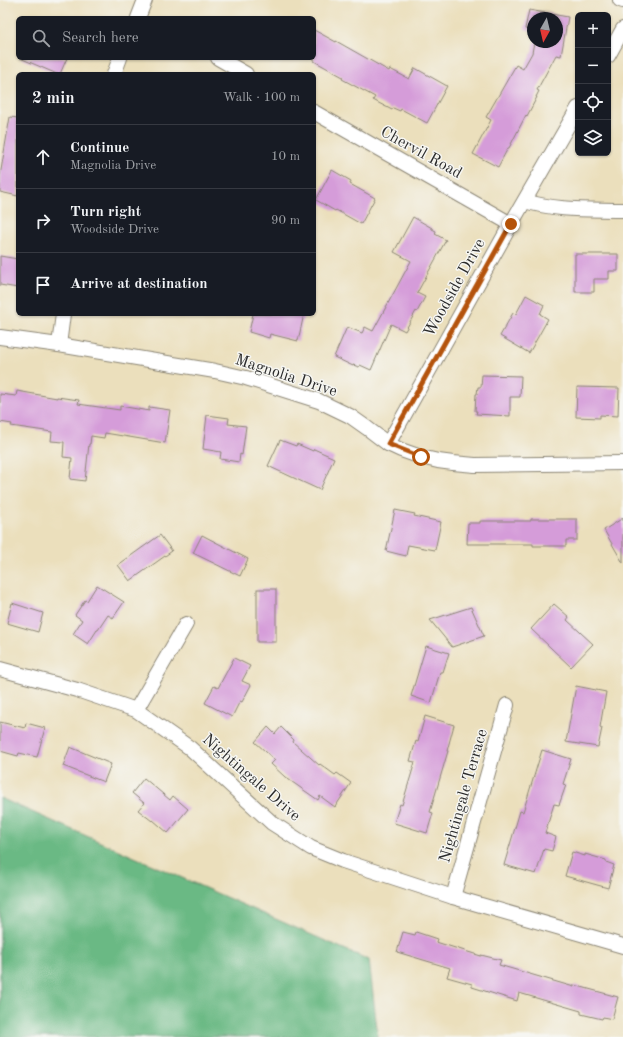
<!DOCTYPE html>
<meta charset="utf-8">
<style>
:root{--surface:#171b24;--page:#242831;--text:#f1f3f6;--muted:#9ea1a6;--line:#363941}
body{margin:0;font-family:"Old Standard TT",serif;background:var(--page);color:var(--text)}
.controls{position:absolute;right:12px;top:12px;display:grid;overflow:hidden;border-radius:6px;box-shadow:0 1px 3px #0004}
.controls button{width:36px;height:36px;display:grid;place-items:center;padding:0;border:0;border-bottom:1px solid var(--line);background:var(--surface);color:var(--text);font:20px sans-serif}
.compass{position:absolute;left:527px;top:12px;width:36px;height:36px;border-radius:50%;background:var(--surface);box-shadow:0 1px 3px #0004;rotate:188deg}
.stop{position:absolute;width:12px;height:12px;margin:-9px;border:3px solid #b45309;border-radius:50%;background:#fff}
.stop.end{background:#b45309;border-color:#fff;box-shadow:0 1px 4px #0008}
.list{margin:0;padding:0;list-style:none}
h2{display:flex;justify-content:space-between;align-items:center;height:52px;margin:0;padding:0 16px;font-size:17px}
h2 small{font-size:13px;font-weight:400;color:var(--muted)}
.list li{display:grid;grid-template-columns:26px 1fr auto;gap:12px;align-items:center;box-sizing:border-box;height:64px;padding:0 16px;border-top:1px solid var(--line)}
.list b{display:block;font-size:15px;white-space:nowrap}
.list p{margin:0;font-size:13px;white-space:nowrap;color:var(--muted)}
.list em{font-size:13px;font-style:normal;color:var(--muted)}
.icon{flex:none;width:22px;height:22px;fill:none;stroke:currentColor;stroke-width:2;stroke-linecap:round;stroke-linejoin:round}
.map{position:relative;flex:none;width:623px;height:1037px;overflow:hidden}
.search{position:absolute;background:var(--surface);box-shadow:0 1px 3px #0004;left:16px;top:16px;width:300px;height:44px;display:flex;align-items:center;gap:10px;box-sizing:border-box;padding:0 14px;border-radius:6px;color:var(--muted);font-size:15px}
.panel{position:absolute;background:var(--surface);box-shadow:0 1px 3px #0004;left:16px;top:72px;width:300px;height:244px;border-radius:6px}
.map>svg:first-child{display:block}
.forest{fill:#6ab984;stroke:#4a7258}
.building{fill:#d59cd9}
.lines{fill:none;stroke-linecap:round;stroke-linejoin:round}
.street-casing{stroke:#8b8574;stroke-width:16}
.street{stroke:#fff;stroke-width:14}
.route{stroke:#b45309;stroke-width:5}
.labels{text-anchor:middle;dominant-baseline:central;stroke-width:3;stroke-linejoin:round;paint-order:stroke}
.street-label{font-size:16px;fill:#2b2b2b;stroke:#f6f6f2}
</style>
<div class="map">
<svg width="623" height="1037" viewBox="0 0 623 1037">
<rect width="100%" height="100%" fill="#f6f6f2"/>
<filter id="ink" filterUnits="userSpaceOnUse"><feTurbulence type="fractalNoise" baseFrequency=".025" numOctaves="2"/><feDisplacementMap in="SourceGraphic" scale="8" xChannelSelector="R" yChannelSelector="G"/><feConvolveMatrix kernelMatrix="1 2 1 2 8 2 1 2 1" color-interpolation-filters="sRGB"/></filter>
<filter id="wash" filterUnits="userSpaceOnUse"><feTurbulence type="fractalNoise" baseFrequency=".012" numOctaves="4" result="noise"/><feDisplacementMap in="SourceGraphic" scale="16" xChannelSelector="R" yChannelSelector="G"/><feGaussianBlur stdDeviation="0.9" result="paint"/><feColorMatrix in="noise" values="0 0 0 0 0 0 0 0 0 0 0 0 0 0 0 0 0 1.4 0 .05"/><feComposite in="paint" operator="in"/></filter>
<g filter="url(#wash)">
<rect width="100%" height="100%" fill="#ebdfbc"/>
<polygon class="forest" points="0,798 369,960 378,1037 0,1037"/>
<g id="blocks">
<g class="building">
<polygon points="529,10 568,17 561,56 556,55 537,90 539,91 536,97 537,97 527,116 526,115 509,148 508,148 498,167 473,154 491,120 486,117 516,65 523,69 532,53 534,42 557,42 557,18 533,18 533,31 525,29"/>
<polygon points="314,30 336,42 336,41 389,71 390,69 409,79 415,68 447,86 427,123 401,109 400,111 393,108 392,110 373,100 375,97 342,79 343,77 314,61"/>
<polygon points="20,58 67,58 60,74 57,74"/>
<polygon points="10,117 18,118 18,196 0,192 0,176"/>
<polygon points="332,170 351,181 350,184 375,198 361,224 336,210 335,211 316,200"/>
<polygon points="413,217 432,228 432,229 436,231 435,234 446,240 417,293 425,297 417,312 416,311 405,331 391,324 371,370 360,365 359,367 353,365 353,366 334,357 347,327 362,333 365,327 373,331 411,261 394,252"/>
<polygon points="575,254 618,254 618,271 609,271 609,279 594,279 594,292 575,292"/>
<polygon points="0,256 18,259 18,288 0,285"/>
<polygon points="526,295 544,305 540,314 548,319 529,353 500,336 513,313 516,314"/>
<polygon points="253,314 304,314 298,341 270,334 269,338 249,332"/>
<polygon points="482,375 521,376 520,397 510,397 510,416 476,414 477,411 475,411 476,394 477,394 478,387 481,387"/>
<polygon points="577,387 619,388 618,416 600,415 600,418 576,417"/>
<polygon points="17,391 57,398 57,397 79,400 78,404 120,410 120,406 149,411 149,407 170,410 165,443 105,433 104,438 91,436 90,444 89,444 85,481 70,479 72,458 63,457 64,442 51,441 52,432 11,426 12,424 0,422 0,394 16,396"/>
<polygon points="207,415 229,418 228,424 246,426 242,455 240,454 239,462 220,459 221,452 203,449"/>
<polygon points="280,440 296,446 297,444 313,451 314,449 334,458 320,490 268,466"/>
<polygon points="395,510 415,514 414,516 441,522 435,550 408,545 406,556 386,551"/>
<polygon points="623,518 623,563 604,530"/>
<polygon points="531,519 577,519 577,540 566,540 566,546 533,546 533,544 467,544 468,523 480,523 480,521 531,521"/>
<polygon points="160,535 172,551 130,581 118,565"/>
<polygon points="202,535 248,559 240,576 193,553"/>
<polygon points="97,585 124,602 113,618 108,615 98,630 97,630 88,644 73,634 82,620 75,615 85,600 87,601"/>
<rect x="257" y="589" width="19" height="53"/>
<polygon points="12,603 43,613 38,632 7,623"/>
<polygon points="554,604 569,617 567,620 593,644 571,667 531,629"/>
<polygon points="471,607 484,636 452,647 430,620"/>
<polygon points="426,646 449,653 443,672 440,672 431,703 411,696"/>
<polygon points="234,658 250,666 242,681 251,685 242,702 240,701 232,717 205,703 214,686 218,688"/>
<polygon points="576,686 606,692 600,727 602,728 598,747 566,742"/>
<polygon points="425,716 454,725 447,751 448,751 430,812 433,813 427,833 394,823 400,804 402,805 415,762 410,761 416,741 418,742"/>
<polygon points="0,722 25,728 26,723 45,728 37,757 19,753 18,756 0,751"/>
<polygon points="268,727 275,734 281,727 294,740 293,742 319,765 320,764 335,775 337,773 351,783 335,807 320,796 318,800 285,777 271,764 275,760 255,742"/>
<polygon points="70,747 111,764 104,782 63,766"/>
<polygon points="542,750 571,759 563,784 566,785 559,805 554,804 545,833 556,837 552,851 544,849 536,874 504,865 520,811 523,812"/>
<polygon points="144,778 170,800 173,796 188,809 168,833 153,820 152,821 138,810 144,803 132,793"/>
<polygon points="572,852 585,856 585,854 606,860 606,862 614,865 608,888 565,876"/>
<polygon points="403,932 415,935 416,932 437,939 436,942 481,956 481,955 501,960 499,965 574,987 574,985 618,997 612,1019 603,1017 602,1019 581,1014 581,1011 519,993 517,1001 472,987 472,984 447,977 450,968 397,952"/>
</g>
</g>
</g>
<g filter="url(#ink)">
<use href="#blocks" fill-opacity="0" stroke="#8b8574" stroke-width="1"/>
<g class="lines">
<g class="street-casing">
<g id="street">
<polyline points="620,0 623,1"/>
<polyline points="138,18 145,0"/>
<polyline points="608,56 623,29"/>
<polyline points="218,58 246,74"/>
<polyline points="114,74 120,58"/>
<polyline points="314,112 511,224"/>
<path d="M525 201C556 211 590 209 623 210"/>
<polyline points="0,337 59,345 215,371 246,378 319,401 350,416 367,428 388,444 401,450 421,457 438,461 453,463 475,465 623,463"/>
<polyline points="59,345 63,314"/>
<polyline points="388,444 511,224 578,108"/>
<polyline points="0,669 77,690 136,710 190,748 272,823 311,848 343,861 453,897 623,946"/>
<polyline points="136,710 186,624"/>
<polyline points="453,897 507,705"/>
</g>
</g>
<use href="#street" class="street"/>
</g>
</g>
<g class="lines" filter="url(#ink)">
<polyline class="route" points="421,457 388,444 511,224"/>
</g>
<g class="labels">
<g class="street-label">
<text transform="translate(421 153) rotate(29)">Chervil Road</text>
<text transform="translate(455 288) rotate(-61)">Woodside Drive</text>
<text transform="translate(286 376) rotate(18)">Magnolia Drive</text>
<text transform="translate(251 778) rotate(41)">Nightingale Drive</text>
<text transform="translate(464 796) rotate(-74)">Nightingale Terrace</text>
</g>
</g>
</svg>
<div class="controls">
<button>+</button>
<button>−</button>
<button><svg class="icon" aria-label="locate" viewBox="0 0 24 24"><circle cx="12" cy="12" r="6"/><path d="M12 2v4M12 18v4M2 12h4M18 12h4"/></svg></button>
<button><svg class="icon" aria-label="layers" viewBox="0 0 24 24"><path d="M12 4l9 5-9 5-9-5zM3 14l9 5 9-5"/></svg></button>
</div>
<svg class="compass" viewBox="-18 -18 36 36"><path d="M0-13l5 13h-10z" fill="#e53935"/><path d="M0 13l5-13h-10z" fill="#9ea1a6"/></svg>
<div class="stop" style="left:421px;top:457px"></div>
<div class="stop end" style="left:511px;top:224px"></div>
<div class="search"><svg class="icon" aria-label="search" viewBox="0 0 24 24"><circle cx="10" cy="10" r="6"/><path d="M15 15l6 6"/></svg>Search here</div>
<section class="panel">
<h2>2 min<small>Walk · 100 m</small></h2>
<ul class="list">
<li><svg class="icon" aria-label="ahead" viewBox="0 0 24 24"><path d="M12 20V5M6 11l6-6 6 6"/></svg><div><b>Continue</b><p>Magnolia Drive</p></div><em>10 m</em></li>
<li><svg class="icon" aria-label="right" viewBox="0 0 24 24"><path d="M7 20v-9h11M14 6l5 5-5 5"/></svg><div><b>Turn right</b><p>Woodside Drive</p></div><em>90 m</em></li>
<li><svg class="icon" aria-label="arrive" viewBox="0 0 24 24"><path d="M6 21V4h12l-3 4 3 4H6"/></svg><div><b>Arrive at destination</b></div></li>
</ul>
</section>
</div>
